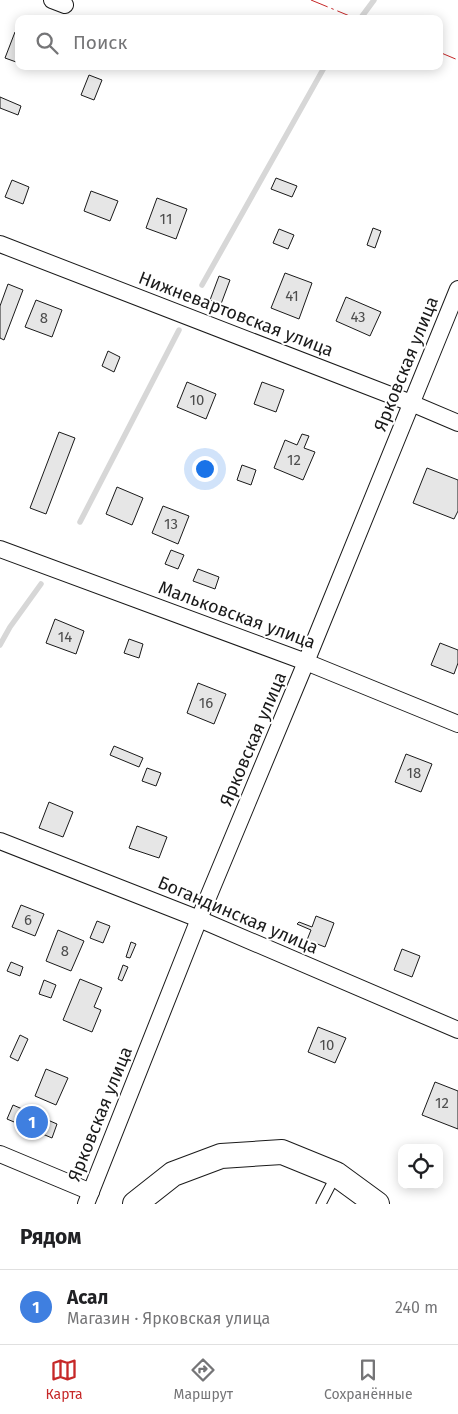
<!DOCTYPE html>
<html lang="ru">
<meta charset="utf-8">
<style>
:root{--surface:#fff;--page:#f6f6f6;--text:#202124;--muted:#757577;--line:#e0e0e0;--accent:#c62828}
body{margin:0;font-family:"Fira Sans",sans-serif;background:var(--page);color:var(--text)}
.controls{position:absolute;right:15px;bottom:15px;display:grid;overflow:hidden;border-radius:10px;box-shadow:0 2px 12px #0003}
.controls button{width:45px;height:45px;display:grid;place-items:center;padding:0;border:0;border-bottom:1px solid var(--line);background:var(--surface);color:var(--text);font:25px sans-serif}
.you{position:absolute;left:204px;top:468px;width:18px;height:18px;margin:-12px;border:4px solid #fff;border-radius:50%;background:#1a73e8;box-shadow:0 0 0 8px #1a73e833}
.badge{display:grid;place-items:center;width:32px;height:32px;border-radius:50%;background:var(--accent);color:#fff;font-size:16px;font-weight:700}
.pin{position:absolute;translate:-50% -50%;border:2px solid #fff;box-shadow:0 1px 5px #0006}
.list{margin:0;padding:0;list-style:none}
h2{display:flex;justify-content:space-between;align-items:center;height:65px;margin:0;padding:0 20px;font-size:21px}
h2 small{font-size:16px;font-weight:400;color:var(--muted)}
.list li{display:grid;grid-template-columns:32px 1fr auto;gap:15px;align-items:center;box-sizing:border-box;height:75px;padding:0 20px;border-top:1px solid var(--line)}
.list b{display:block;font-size:19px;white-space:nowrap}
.list p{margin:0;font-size:16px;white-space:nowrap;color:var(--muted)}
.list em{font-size:16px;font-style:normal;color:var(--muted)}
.icon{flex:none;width:28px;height:28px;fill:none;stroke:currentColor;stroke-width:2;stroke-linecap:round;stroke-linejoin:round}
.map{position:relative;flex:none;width:458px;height:1204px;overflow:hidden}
.search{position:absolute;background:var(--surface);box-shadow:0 2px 12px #0003;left:15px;right:15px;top:15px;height:55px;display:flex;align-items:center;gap:12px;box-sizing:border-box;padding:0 18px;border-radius:10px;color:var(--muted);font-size:19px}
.sheet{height:140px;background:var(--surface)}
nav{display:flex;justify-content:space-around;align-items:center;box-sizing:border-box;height:70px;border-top:1px solid var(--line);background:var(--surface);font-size:14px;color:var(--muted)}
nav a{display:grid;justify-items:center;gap:2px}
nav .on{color:var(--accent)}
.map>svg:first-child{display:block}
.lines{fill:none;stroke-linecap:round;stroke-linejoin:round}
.stream{stroke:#d7d7d7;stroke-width:5.5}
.building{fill:#e6e6e6;stroke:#1a1a1a}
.lane-casing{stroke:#1a1a1a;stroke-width:11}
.street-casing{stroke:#1a1a1a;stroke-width:18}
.secondary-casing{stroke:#1a1a1a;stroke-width:26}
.lane{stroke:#fff;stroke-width:9}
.street{stroke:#fff;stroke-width:16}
.secondary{stroke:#fff;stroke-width:24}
.power{stroke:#c62828;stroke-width:1;stroke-dasharray:18 4 2.5 4;stroke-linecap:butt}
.labels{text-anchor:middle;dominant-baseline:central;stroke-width:4;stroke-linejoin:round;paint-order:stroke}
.number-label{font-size:15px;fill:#4d4d4d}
.street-label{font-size:18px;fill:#1a1a1a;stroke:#fff}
</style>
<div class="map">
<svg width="458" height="1204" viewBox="0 0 458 1204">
<rect width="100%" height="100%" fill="#fff"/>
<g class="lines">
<g class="stream">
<polyline points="360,19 374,0"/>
<polyline points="202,285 325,66"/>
<polyline points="80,522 179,330"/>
<polyline points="0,645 10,627 41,584"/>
</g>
</g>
<g class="building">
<polygon points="15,32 19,33 19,63 5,58"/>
<polygon points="89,75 102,80 94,100 81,95"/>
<polygon points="0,97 21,106 18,115 0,108"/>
<polygon points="276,178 297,186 292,197 271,189"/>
<polygon points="12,180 29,187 23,204 5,197"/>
<polygon points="91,191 118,201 110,221 84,211"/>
<polygon points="157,198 187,209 176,239 146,228"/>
<polygon points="373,228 381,231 375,248 367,245"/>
<polygon points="279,229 294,235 288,249 273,243"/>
<polygon points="285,273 312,283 299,319 271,308"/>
<polygon points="219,276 230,280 221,304 210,300"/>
<polygon points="8,284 23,290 4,340 0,338 0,306"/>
<polygon points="346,297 381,312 370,336 336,321"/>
<polygon points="36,300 62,310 52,337 25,327"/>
<polygon points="108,351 120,357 114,372 102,366"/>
<polygon points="187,382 216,394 206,419 177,407"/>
<polygon points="262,382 284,390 276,412 254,404"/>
<polygon points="59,432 75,438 46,514 30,508"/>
<polygon points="302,434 309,436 304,448 315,452 303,480 274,468 285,440 297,445"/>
<polygon points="242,465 256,470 251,485 237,480"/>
<polygon points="427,468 458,480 458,511 454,519 413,503"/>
<polygon points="117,487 143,498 132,525 106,514"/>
<polygon points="163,506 189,516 178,544 152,533"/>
<polygon points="171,550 184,555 178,569 165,564"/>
<polygon points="198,569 219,577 215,589 193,581"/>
<polygon points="55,619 84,631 76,654 46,643"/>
<polygon points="129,639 143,644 139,658 124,653"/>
<polygon points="440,643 458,650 458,663 454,674 431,665"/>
<polygon points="198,683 226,694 214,724 187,713"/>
<polygon points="114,746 143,758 139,767 110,755"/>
<polygon points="406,754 432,764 421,792 395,782"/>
<polygon points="147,768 161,773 156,786 142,781"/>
<polygon points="49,802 73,812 63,837 39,828"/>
<polygon points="137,826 167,837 159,858 129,848"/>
<polygon points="21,905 44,914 35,936 12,927"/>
<polygon points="316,916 334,923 325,947 307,940 311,930 297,924 299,922 312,927"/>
<polygon points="97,921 110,926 103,943 90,938"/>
<polygon points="58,930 84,941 71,971 46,961"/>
<polygon points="131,942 136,944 130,958 126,957"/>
<polygon points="402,949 420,956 412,977 394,970"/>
<polygon points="11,962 23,967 20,976 7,971"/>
<polygon points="123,965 128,967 122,981 118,979"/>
<polygon points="80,979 102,988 94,1007 101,1010 92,1032 63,1020"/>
<polygon points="44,980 56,985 51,998 39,994"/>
<polygon points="318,1027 346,1038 335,1063 308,1052"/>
<polygon points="20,1035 28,1039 18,1061 10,1057"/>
<polygon points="46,1069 68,1078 56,1105 35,1096"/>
<polygon points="435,1082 458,1091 458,1129 422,1115"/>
<polygon points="13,1105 57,1124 52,1138 7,1119"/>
</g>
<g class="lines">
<g class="lane-casing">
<polyline id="lane" points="321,1204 336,1175"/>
</g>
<g class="street-casing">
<g id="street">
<polyline points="52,0 65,5"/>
<polyline points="0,244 411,403 458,423"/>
<polyline points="0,549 306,662 458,724"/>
<polyline points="0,841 199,919 458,1030"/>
<polyline points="0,1154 91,1192"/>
<polyline points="86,1204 199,919 306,662 458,289"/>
</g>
</g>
<g class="secondary-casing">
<polyline id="secondary" points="135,1204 173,1174 221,1156 282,1152 336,1174 377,1204"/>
</g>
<use href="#lane" class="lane"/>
<use href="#street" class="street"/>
<use href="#secondary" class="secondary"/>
<g class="power">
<polyline points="311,0 357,19"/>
<polyline points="439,52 458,60"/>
</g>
</g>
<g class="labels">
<g class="number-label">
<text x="166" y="219">11</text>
<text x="292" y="296">41</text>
<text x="358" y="317">43</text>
<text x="44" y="318">8</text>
<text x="197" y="400">10</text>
<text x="294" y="460">12</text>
<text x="171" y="524">13</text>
<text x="65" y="637">14</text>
<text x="206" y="703">16</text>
<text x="414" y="773">18</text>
<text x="28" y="920">6</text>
<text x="65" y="951">8</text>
<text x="327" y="1045">10</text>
<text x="442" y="1103">12</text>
</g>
<g class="street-label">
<text transform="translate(236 314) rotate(21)">Нижневартовская улица</text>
<text transform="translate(406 364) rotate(-68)">Ярковская улица</text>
<text transform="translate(237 615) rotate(20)">Мальковская улица</text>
<text transform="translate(253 739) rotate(-67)">Ярковская улица</text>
<text transform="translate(238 915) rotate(23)">Богандинская улица</text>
<text transform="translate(100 1114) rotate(-68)">Ярковская улица</text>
</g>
</g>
</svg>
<div class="controls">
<button><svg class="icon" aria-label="locate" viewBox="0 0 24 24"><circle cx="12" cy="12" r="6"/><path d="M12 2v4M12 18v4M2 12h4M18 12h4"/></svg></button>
</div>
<div class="you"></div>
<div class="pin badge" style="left:32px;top:1122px;background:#3f7fe0">1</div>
<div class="search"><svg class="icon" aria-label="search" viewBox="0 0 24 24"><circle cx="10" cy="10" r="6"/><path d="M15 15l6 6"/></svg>Поиск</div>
</div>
<section class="sheet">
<h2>Рядом<small></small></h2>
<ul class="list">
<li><span class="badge" style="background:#3f7fe0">1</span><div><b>Асал</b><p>Магазин · Ярковская улица</p></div><em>240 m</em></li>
</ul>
</section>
<nav>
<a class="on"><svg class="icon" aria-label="map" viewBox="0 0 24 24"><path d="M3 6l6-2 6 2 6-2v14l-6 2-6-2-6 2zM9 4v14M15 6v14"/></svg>Карта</a>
<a><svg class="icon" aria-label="directions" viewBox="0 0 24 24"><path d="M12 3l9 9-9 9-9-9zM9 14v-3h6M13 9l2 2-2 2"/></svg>Маршрут</a>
<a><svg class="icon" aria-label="saved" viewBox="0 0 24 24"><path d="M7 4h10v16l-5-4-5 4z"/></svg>Сохранённые</a>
</nav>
